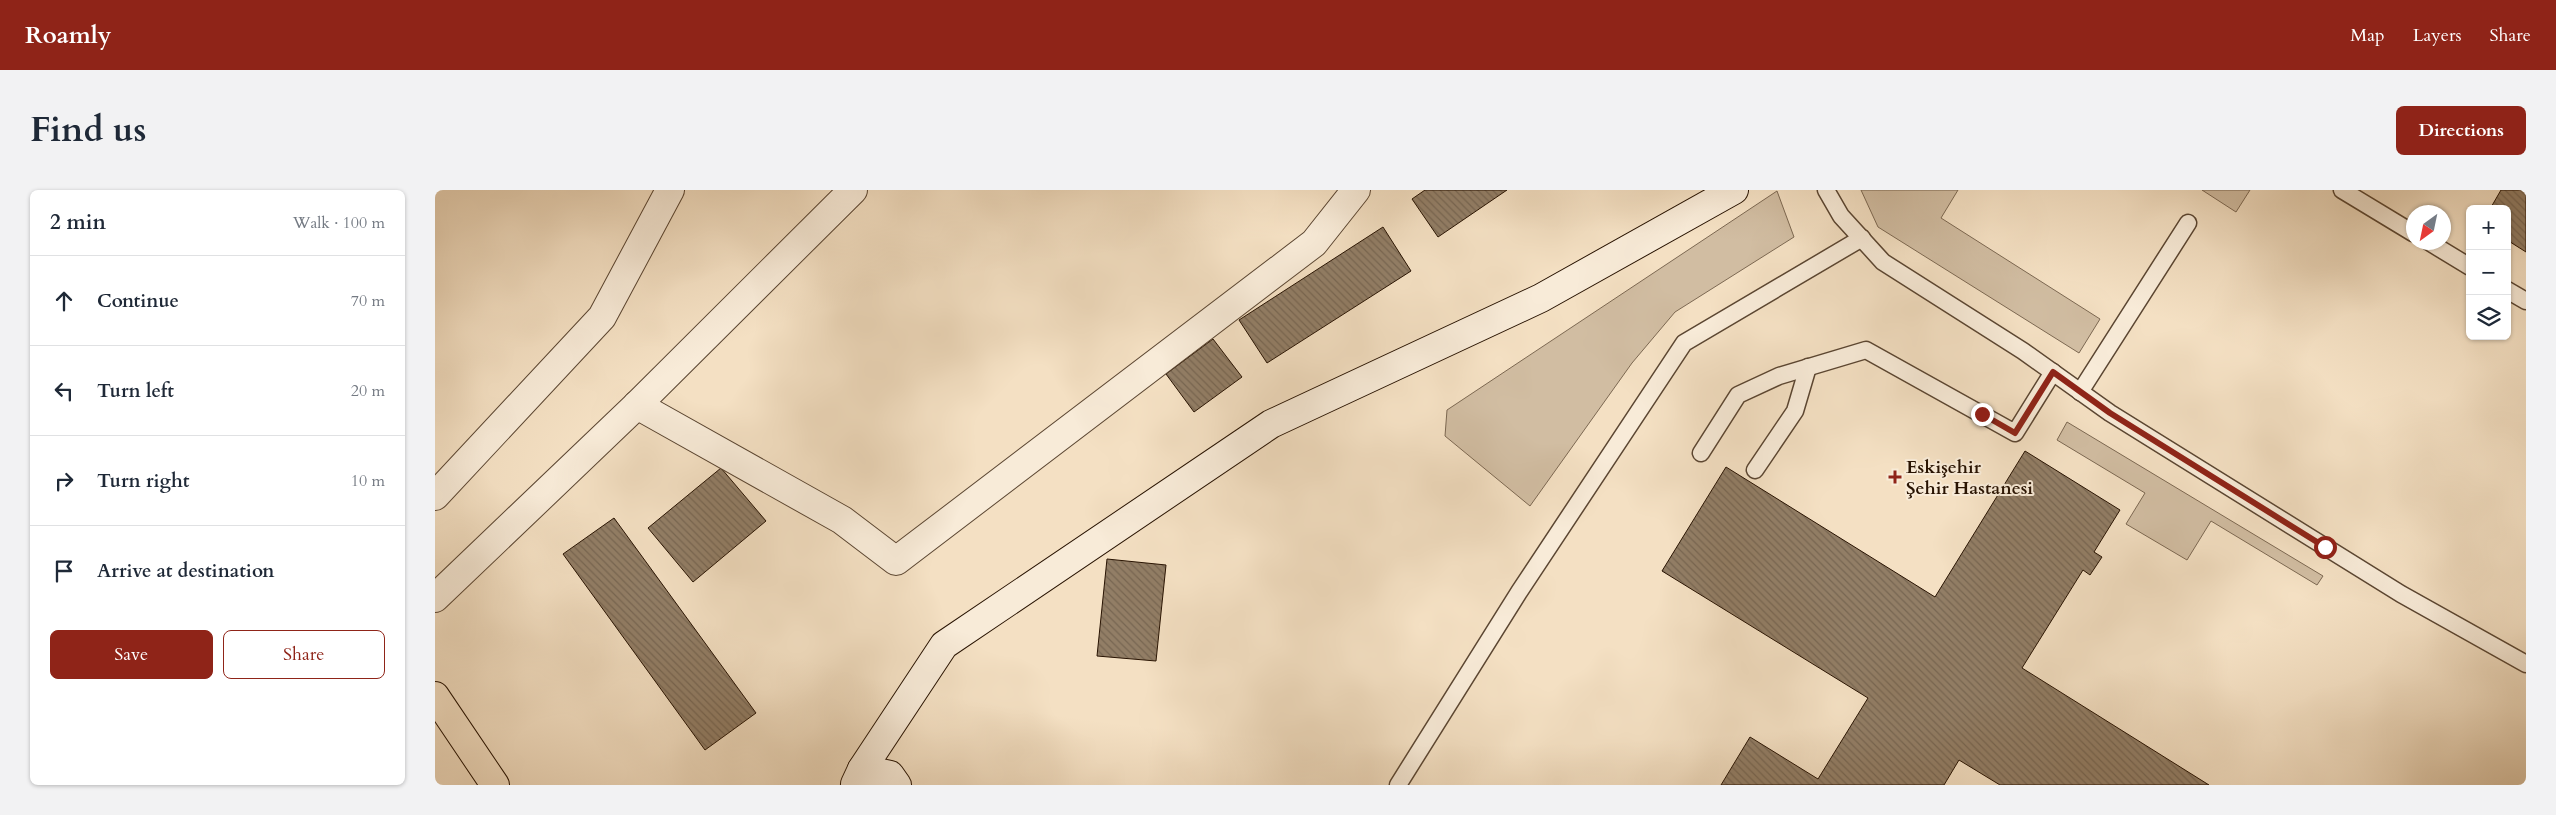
<!DOCTYPE html>
<meta charset="utf-8">
<style>
:root{--surface:#fff;--page:#f2f2f3;--text:#1f2937;--muted:#747a83;--line:#e0e1e3;--accent:#8f2418}
body{margin:0;font-family:Cardo,serif;background:var(--page);color:var(--text)}
.controls{position:absolute;right:15px;top:15px;display:grid;overflow:hidden;border-radius:8px;box-shadow:0 1px 4px #0004}
.controls button{width:45px;height:45px;display:grid;place-items:center;padding:0;border:0;border-bottom:1px solid var(--line);background:var(--surface);color:var(--text);font:25px sans-serif}
.compass{position:absolute;left:1971px;top:15px;width:45px;height:45px;border-radius:50%;background:var(--surface);box-shadow:0 1px 4px #0004;rotate:213deg}
.stop{position:absolute;width:15px;height:15px;margin:-11px;border:4px solid #8f2418;border-radius:50%;background:#fff}
.stop.end{background:#8f2418;border-color:#fff;box-shadow:0 1px 5px #0008}
.list{margin:0;padding:0;list-style:none}
h2{display:flex;justify-content:space-between;align-items:center;height:65px;margin:0;padding:0 20px;font-size:21px}
h2 small{font-size:16px;font-weight:400;color:var(--muted)}
.list li{display:grid;grid-template-columns:32px 1fr auto;gap:15px;align-items:center;box-sizing:border-box;height:90px;padding:0 20px;border-top:1px solid var(--line)}
.list b{display:block;font-size:19px;white-space:nowrap}
.list em{font-size:16px;font-style:normal;color:var(--muted)}
.actions{display:flex;gap:10px;padding:15px 20px}
.actions a{flex:1;padding:11px 0;border:1px solid var(--accent);border-radius:8px;text-align:center;font-size:18px;color:var(--accent)}
.actions .main{background:var(--accent);color:#fff}
.icon{flex:none;width:28px;height:28px;fill:none;stroke:currentColor;stroke-width:2;stroke-linecap:round;stroke-linejoin:round}
.map{position:relative;flex:none;width:2091px;height:595px;overflow:hidden;border-radius:8px}
header{display:flex;align-items:center;gap:30px;box-sizing:border-box;height:70px;padding:0 25px;background:var(--accent);color:#fff}
header strong{font-size:24px}
nav{display:flex;gap:28px;margin-inline-start:auto;font-size:18px}
.intro{display:flex;align-items:center;justify-content:space-between;box-sizing:border-box;height:120px;padding:0 30px}
h1{margin:0;font-size:35px}
.button{padding:12px 22px;border-radius:8px;background:var(--accent);color:#fff;font-size:18px;font-weight:700}
main{display:flex;gap:30px;padding:0 30px}
aside{flex:1;background:var(--surface);border-radius:8px;box-shadow:0 1px 4px #0004}
.map>svg:first-child{display:block}
.green{fill:#d1bda2;stroke:#7c6852}
.building{fill:url(#building-back-hatch);stroke:#281302}
.lines{fill:none;stroke-linecap:round;stroke-linejoin:round}
.lane-casing{stroke:#5b4632;stroke-width:19}
.street-casing{stroke:#5b4632;stroke-width:30}
.secondary-casing{stroke:#281302;stroke-width:30}
.highway-casing{stroke:#281302;stroke-width:30}
.lane{stroke:#f8ebd8;stroke-width:16}
.street{stroke:#f8ebd8;stroke-width:28}
.secondary{stroke:#f8ebd8;stroke-width:28}
.highway{stroke:#f4e0c3;stroke-width:28}
.route{stroke:#8f2418;stroke-width:6}
.poi-dot{fill:#8f2418;stroke:#f8ebd8;stroke-width:2}
.labels{text-anchor:middle;dominant-baseline:central;stroke-width:4;stroke-linejoin:round;paint-order:stroke}
.poi-label{font-size:18px;font-weight:bold;fill:#281302;stroke:#f8ebd8;text-anchor:start}
</style>
<header>
<strong>Roamly</strong>
<nav><a>Map</a><a>Layers</a><a>Share</a></nav>
</header>
<div class="intro"><h1>Find us</h1><a class="button">Directions</a></div>
<main>
<aside>
<h2>2 min<small>Walk · 100 m</small></h2>
<ul class="list">
<li><svg class="icon" aria-label="ahead" viewBox="0 0 24 24"><path d="M12 20V5M6 11l6-6 6 6"/></svg><div><b>Continue</b></div><em>70 m</em></li>
<li><svg class="icon" aria-label="left" viewBox="0 0 24 24"><path d="M17 20v-9H6M10 6l-5 5 5 5"/></svg><div><b>Turn left</b></div><em>20 m</em></li>
<li><svg class="icon" aria-label="right" viewBox="0 0 24 24"><path d="M7 20v-9h11M14 6l5 5-5 5"/></svg><div><b>Turn right</b></div><em>10 m</em></li>
<li><svg class="icon" aria-label="arrive" viewBox="0 0 24 24"><path d="M6 21V4h12l-3 4 3 4H6"/></svg><div><b>Arrive at destination</b></div></li>
</ul>
<div class="actions"><a class="main">Save</a><a>Share</a></div>
</aside>
<div class="map">
<svg width="2091" height="595" viewBox="0 0 2091 595">
<defs>
<pattern id="building-back-hatch" width="6" height="6" patternUnits="userSpaceOnUse" patternTransform="scale(1.25)"><rect width="6" height="6" fill="#927e66"/><path d="M-1 5l2 2M0 0l6 6M5-1l2 2" fill="none" stroke="#776652"/></pattern>
</defs>
<rect width="100%" height="100%" fill="#f4e0c3"/>
<filter id="stains"><feTurbulence type="fractalNoise" baseFrequency=".004" numOctaves="4"/><feColorMatrix values="0 0 0 0 .2 0 0 0 0 .09 0 0 0 0 .02 0 0 0 .5 -.17"/></filter>
<radialGradient id="worn" r=".72"><stop offset=".6" stop-color="#630" stop-opacity="0"/><stop offset="1" stop-color="#630" stop-opacity=".3"/></radialGradient>
<g class="green">
<polygon points="1426,0 1523,0 1506,28 1665,129 1644,163 1443,37"/>
<polygon points="1767,0 1815,0 1801,22"/>
<polygon points="1342,1 1359,47 1240,122 1197,173 1095,316 1010,246 1012,220"/>
<polygon points="1632,232 1888,386 1882,395 1776,331 1752,370 1691,334 1710,303 1622,250"/>
</g>
<g class="building">
<polygon points="990,0 1072,0 1003,47 977,9"/>
<polygon points="2066,0 2091,0 2091,62 2072,50 2072,19 2055,19"/>
<polygon points="948,37 976,81 832,173 804,130"/>
<polygon points="778,149 807,187 759,222 731,184"/>
<polygon points="1590,261 1685,320 1659,362 1667,367 1655,385 1648,380 1587,478 1774,595 1565,595 1524,570 1509,595 1286,595 1315,547 1383,589 1433,508 1227,381 1291,277 1500,407"/>
<polygon points="286,278 331,331 258,392 213,338"/>
<polygon points="179,328 321,523 270,560 128,364"/>
<polygon points="672,369 731,375 721,471 662,466"/>
</g>
<g class="lines">
<g class="lane-casing">
<g id="lane">
<polyline points="1391,0 1406,26 1448,72 1588,161 1675,223 1966,404 2091,474"/>
<polyline points="1907,0 1978,43"/>
<polyline points="1994,52 2035,77"/>
<polyline points="2072,100 2091,111"/>
<polyline points="1645,202 1753,33"/>
<polyline points="1266,263 1303,205 1344,186 1431,160 1580,243 1618,182"/>
<polyline points="1320,280 1360,221 1373,177"/>
<polyline points="963,595 1084,402 1249,153 1427,48"/>
</g>
</g>
<g class="street-casing">
<g id="street">
<polyline points="202,215 407,330 461,371 879,53 921,0"/>
<polyline points="0,306 167,127 235,0"/>
<polyline points="0,408 202,215 418,0"/>
</g>
</g>
<g class="secondary-casing">
<g id="secondary">
<polyline points="427,579 509,455 836,234 1106,108 1299,0"/>
<polyline points="420,594 427,579 455,585 462,595"/>
</g>
</g>
<g class="highway-casing">
<polyline id="highway" points="0,506 60,595"/>
</g>
<use href="#lane" class="lane"/>
<use href="#street" class="street"/>
<use href="#secondary" class="secondary"/>
<use href="#highway" class="highway"/>
</g>
<g class="lines">
<polyline class="route" points="1547,224 1580,243 1618,182 1675,223 1890,357"/>
</g>
<path class="poi-dot" d="M1457.5 279.5h5v5h5v5h-5v5h-5v-5h-5v-5h5z"/>
<g class="labels">
<g class="poi-label">
<text x="1471" y="277">Eskişehir<tspan x="1471" dy="21">Şehir Hastanesi</tspan></text>
</g>
</g>
<rect width="100%" height="100%" filter="url(#stains)"/>
<rect width="100%" height="100%" fill="url(#worn)"/>
</svg>
<div class="controls">
<button>+</button>
<button>−</button>
<button><svg class="icon" aria-label="layers" viewBox="0 0 24 24"><path d="M12 4l9 5-9 5-9-5zM3 14l9 5 9-5"/></svg></button>
</div>
<svg class="compass" viewBox="-18 -18 36 36"><path d="M0-13l5 13h-10z" fill="#e53935"/><path d="M0 13l5-13h-10z" fill="#747a83"/></svg>
<div class="stop" style="left:1890px;top:357px"></div>
<div class="stop end" style="left:1547px;top:224px"></div>
</div>
</main>
